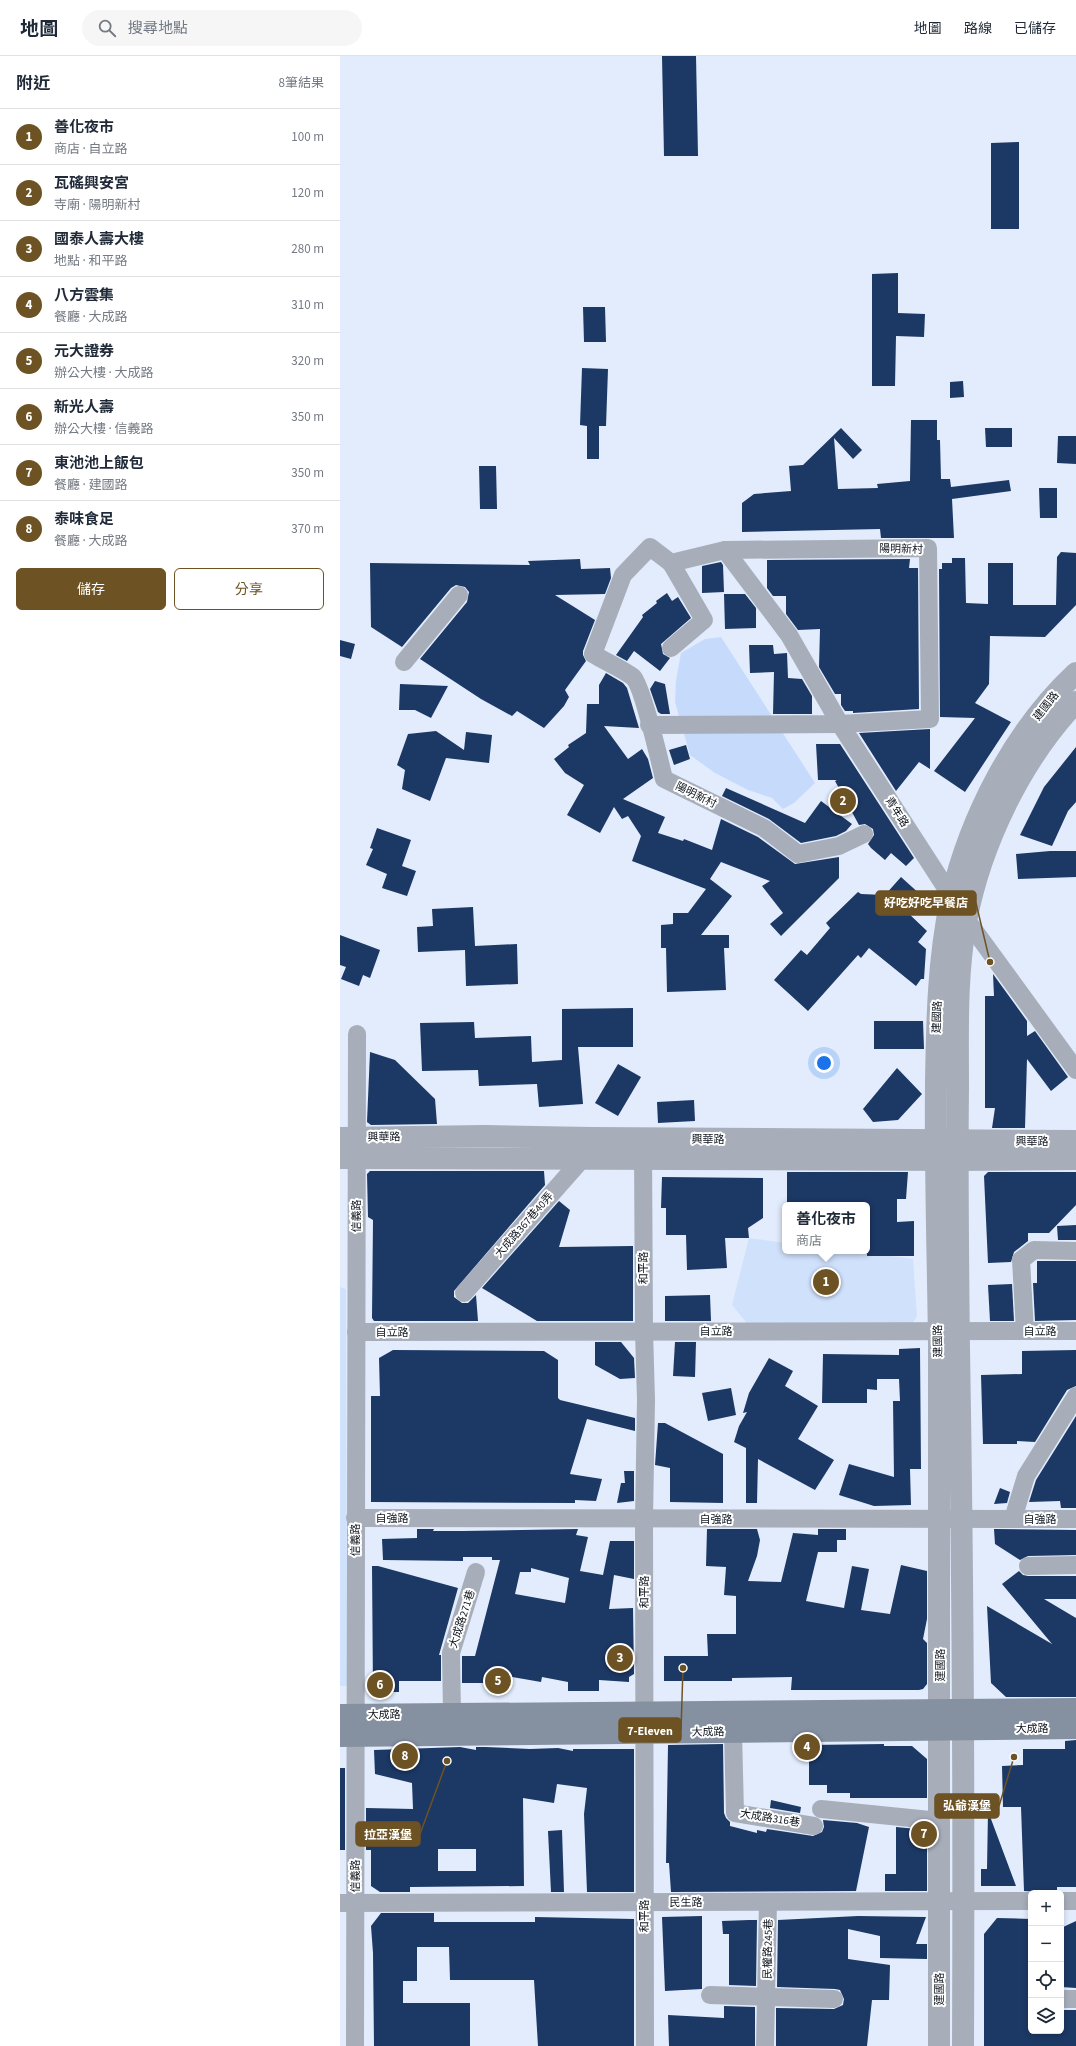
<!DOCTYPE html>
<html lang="zh-TW">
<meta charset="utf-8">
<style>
:root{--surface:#fff;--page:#f6f6f7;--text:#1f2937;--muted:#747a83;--line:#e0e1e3;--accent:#6d5224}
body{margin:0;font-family:"Source Sans 3","Noto Sans TC",sans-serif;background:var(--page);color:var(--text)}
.controls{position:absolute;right:12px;bottom:12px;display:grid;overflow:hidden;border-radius:6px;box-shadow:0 2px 6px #0003}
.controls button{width:36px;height:36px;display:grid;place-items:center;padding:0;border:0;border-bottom:1px solid var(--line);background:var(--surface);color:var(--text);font:20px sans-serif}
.you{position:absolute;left:484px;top:1007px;width:14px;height:14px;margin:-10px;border:3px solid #fff;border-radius:50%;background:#1a73e8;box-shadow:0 0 0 6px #1a73e833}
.badge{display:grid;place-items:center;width:26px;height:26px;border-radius:50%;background:var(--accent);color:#fff;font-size:13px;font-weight:700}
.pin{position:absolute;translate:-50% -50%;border:2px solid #fff;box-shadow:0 1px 4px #0006}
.popup{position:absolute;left:442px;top:1146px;width:88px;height:52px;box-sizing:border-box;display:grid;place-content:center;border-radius:6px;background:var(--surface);filter:drop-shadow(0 1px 3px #0005);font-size:13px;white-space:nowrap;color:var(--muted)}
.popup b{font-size:15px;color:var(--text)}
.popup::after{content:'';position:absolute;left:50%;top:100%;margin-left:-8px;border:8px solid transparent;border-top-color:var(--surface)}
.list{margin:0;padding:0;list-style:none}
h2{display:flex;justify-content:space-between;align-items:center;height:52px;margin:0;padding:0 16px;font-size:17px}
h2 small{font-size:13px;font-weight:400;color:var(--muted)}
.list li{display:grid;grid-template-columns:26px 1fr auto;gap:12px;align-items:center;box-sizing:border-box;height:56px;padding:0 16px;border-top:1px solid var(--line)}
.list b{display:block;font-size:15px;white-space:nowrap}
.list p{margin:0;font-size:13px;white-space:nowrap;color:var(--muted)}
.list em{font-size:13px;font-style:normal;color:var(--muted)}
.actions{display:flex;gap:8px;padding:12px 16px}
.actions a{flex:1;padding:9px 0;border:1px solid var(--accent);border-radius:6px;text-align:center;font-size:14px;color:var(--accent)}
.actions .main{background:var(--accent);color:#fff}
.icon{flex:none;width:22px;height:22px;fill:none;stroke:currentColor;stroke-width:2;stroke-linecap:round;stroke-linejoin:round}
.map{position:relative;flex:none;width:736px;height:1990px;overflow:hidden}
header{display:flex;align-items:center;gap:24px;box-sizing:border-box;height:56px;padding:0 20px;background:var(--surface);border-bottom:1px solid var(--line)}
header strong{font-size:19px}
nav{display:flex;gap:22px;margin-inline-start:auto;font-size:14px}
.search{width:280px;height:36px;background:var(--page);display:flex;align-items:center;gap:10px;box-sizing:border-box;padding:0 14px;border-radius:22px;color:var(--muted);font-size:15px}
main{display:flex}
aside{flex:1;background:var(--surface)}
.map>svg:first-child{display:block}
.built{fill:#d0e1fc}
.green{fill:#c6dbfc}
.building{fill:#1c3864;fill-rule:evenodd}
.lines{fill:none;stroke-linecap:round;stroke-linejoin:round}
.minor{stroke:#a7aeba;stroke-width:18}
.tertiary{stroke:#a7aeba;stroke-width:22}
.secondary{stroke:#8590a1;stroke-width:22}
.labels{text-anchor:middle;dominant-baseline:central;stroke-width:4;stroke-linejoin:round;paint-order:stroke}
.street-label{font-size:11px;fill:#0f151e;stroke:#fff}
.leader{fill:none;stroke:#6d5224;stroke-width:1.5}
.callout-dot{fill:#6d5224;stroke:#fff;stroke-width:1.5}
.callout{fill:#6d5224;stroke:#6d5224;stroke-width:1.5}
.callout-label{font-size:12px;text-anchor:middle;font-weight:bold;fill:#fff}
</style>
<header>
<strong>地圖</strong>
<div class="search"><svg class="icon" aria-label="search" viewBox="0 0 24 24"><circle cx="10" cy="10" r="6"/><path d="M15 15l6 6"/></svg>搜尋地點</div>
<nav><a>地圖</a><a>路線</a><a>已儲存</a></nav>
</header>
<main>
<aside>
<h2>附近<small>8筆結果</small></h2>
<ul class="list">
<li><span class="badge">1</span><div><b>善化夜市</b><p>商店 · 自立路</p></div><em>100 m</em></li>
<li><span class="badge">2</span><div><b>瓦磘興安宮</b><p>寺廟 · 陽明新村</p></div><em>120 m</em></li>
<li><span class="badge">3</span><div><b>國泰人壽大樓</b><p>地點 · 和平路</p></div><em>280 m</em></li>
<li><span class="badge">4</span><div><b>八方雲集</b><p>餐廳 · 大成路</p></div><em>310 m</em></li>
<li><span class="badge">5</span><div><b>元大證券</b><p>辦公大樓 · 大成路</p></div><em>320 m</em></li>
<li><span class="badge">6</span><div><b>新光人壽</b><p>辦公大樓 · 信義路</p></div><em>350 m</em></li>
<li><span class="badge">7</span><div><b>東池池上飯包</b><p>餐廳 · 建國路</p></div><em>350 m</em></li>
<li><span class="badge">8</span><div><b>泰味食足</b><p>餐廳 · 大成路</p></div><em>370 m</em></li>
</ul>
<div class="actions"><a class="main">儲存</a><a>分享</a></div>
</aside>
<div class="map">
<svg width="736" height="1990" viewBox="0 0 736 1990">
<rect width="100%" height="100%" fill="#e2ecfd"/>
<g class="built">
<polygon points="409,1182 445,1187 445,1195 511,1195 573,1203 577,1260 572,1268 410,1271 392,1249"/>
<polygon points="0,1231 6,1233 7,1630 0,1630"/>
</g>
<polygon class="green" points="381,581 475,727 454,747 443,753 432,742 408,734 375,717 350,699 335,646 336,624 341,597 365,583"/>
<g class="building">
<polygon points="322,0 356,0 358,100 324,100"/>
<polygon points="679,86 679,173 651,173 651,87"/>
<polygon points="558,217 558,257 585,258 584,281 556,280 555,330 532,330 532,218"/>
<polygon points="243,251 265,251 266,286 244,286"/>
<polygon points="242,312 268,313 266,370 259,370 259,403 247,403 247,370 240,369"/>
<polygon points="623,325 624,341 610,342 610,326"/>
<polygon points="571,364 597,364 597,384 600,384 601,423 610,423 611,431 669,424 671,435 612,443 614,482 541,482 540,473 402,476 402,447 414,438 451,435 449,410 463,409 501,372 522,394 513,403 494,382 498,433 538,432 537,428 570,425"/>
<polygon points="645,372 672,372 672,391 646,391"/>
<polygon points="718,380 736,380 736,408 717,407"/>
<polygon points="139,410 156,410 157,453 140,453"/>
<polygon points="699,432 717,432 717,462 700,462"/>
<polygon points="721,496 736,497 736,549 705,581 650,580 649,628 635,647 671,666 625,736 594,715 635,662 600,661 599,513 602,513 602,507 612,507 612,502 625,502 626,547 648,548 648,507 673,507 673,549 716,549 717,501"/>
<polygon points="240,503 241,513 270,512 271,522 265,538 215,539 255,564 243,595 243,599 246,605 225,634 229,641 224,650 204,672 177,655 172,660 141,643 80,603 127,546 129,536 125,531 116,529 111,532 62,591 31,571 30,507 190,509 188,505"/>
<polygon points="570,503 569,512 578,512 579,653 513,657 513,655 505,655 501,649 501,638 495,638 479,611 480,573 458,574 446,558 446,540 433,540 427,532 427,504"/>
<polygon points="381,506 383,509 384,536 362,537 362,510"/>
<polygon points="327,537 332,545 338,541 351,562 321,588 323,598 330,602 320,615 294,595 287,605 276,599 303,561 302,559 317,547 316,545"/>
<polygon points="384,538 405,538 416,552 416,572 385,573"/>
<polygon points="0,584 15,588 11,603 0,600"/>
<polygon points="409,589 433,589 434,598 447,597 448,622 462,623 472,640 472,658 433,658 434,616 410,617"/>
<polygon points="266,617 283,627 287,632 299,672 264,670 288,703 302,693 308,703 313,722 283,743 325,761 318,777 343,785 344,783 372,794 381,763 418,781 455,808 499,801 499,822 441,880 430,868 443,857 422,830 430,825 381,806 370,823 392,840 361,879 389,879 389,892 384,892 386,934 327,936 326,892 321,892 321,869 333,868 333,857 348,857 366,833 292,805 301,780 288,760 282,763 274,751 260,777 227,759 244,729 225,717 214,703 229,691 228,689 246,677 247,648 259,648 259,629"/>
<polygon points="315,625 325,628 330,658 321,658 318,656 310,633"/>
<polygon points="60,628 108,630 91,662 75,654 59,654"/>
<polygon points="590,673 590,713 579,706 556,735 519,677"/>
<polygon points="96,675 124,694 126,676 152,679 149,707 106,702 90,745 62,733 65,714 57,709 68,678"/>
<polygon points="476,688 500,688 574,802 566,810 551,797 545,804 531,792 528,788 534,779 533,773 525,768 519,769 495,725 497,724 478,724"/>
<polygon points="346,689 350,703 334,709 329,694"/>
<polygon points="736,691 736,746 728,755 712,790 680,779 704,731"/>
<polygon points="386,732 465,767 481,745 512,768 506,775 496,780 461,787 429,763 382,740"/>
<polygon points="37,772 71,784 62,810 76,815 67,840 42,832 47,818 26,809 33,793 30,792"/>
<polygon points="710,795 736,795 736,821 678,823 676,798"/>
<polygon points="561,821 582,840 567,856 587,875 578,886 586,893 584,923 581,923 576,930 529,892 521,902 518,899 468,955 434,924 461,894 467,899 490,872 486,867 518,836 521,838 545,839"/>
<polygon points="133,851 135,890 177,888 178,928 126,930 125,894 78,896 77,871 93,870 92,853"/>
<polygon points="0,879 40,894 30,922 23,919 19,930 1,923 6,911 0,909"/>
<polygon points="653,918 687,965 687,980 695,975 728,1021 711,1035 687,1003 685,1072 652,1072 655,1052 645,1052 645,940 654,940"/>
<polygon points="293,952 293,991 238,991 243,1048 199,1051 197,1028 139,1030 138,1014 82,1015 80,967 134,966 135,982 191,980 192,1006 222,1004 222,953"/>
<polygon points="534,965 583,965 584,993 534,993"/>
<polygon points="30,996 55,1004 95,1043 97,1068 31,1069 27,1066"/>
<polygon points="278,1008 301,1021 278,1060 255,1047"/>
<polygon points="557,1012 582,1038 558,1064 533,1066 523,1053"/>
<polygon points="354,1044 355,1065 318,1067 317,1046"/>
<polygon points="30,1115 204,1115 205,1129 114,1235 114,1241 122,1247 128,1247 136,1239 138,1265 34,1265 32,1262 33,1164 28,1161 27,1118"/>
<polygon points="447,1116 568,1116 566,1143 557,1143 557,1166 574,1165 574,1200 527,1200 527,1149 447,1149"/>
<polygon points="648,1116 736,1116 736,1149 709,1177 688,1177 688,1185 674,1196 671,1206 648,1207 644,1120"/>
<polygon points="322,1121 423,1122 423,1162 408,1172 409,1182 385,1182 387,1212 347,1214 346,1179 326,1179 326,1152 321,1152"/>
<polygon points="219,1145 230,1154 219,1191 293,1190 293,1265 197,1265 142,1232"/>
<polygon points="736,1169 736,1184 718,1184 717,1170"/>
<polygon points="697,1205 736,1205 736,1264 695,1265 693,1227 697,1227"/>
<polygon points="672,1228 674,1265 650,1265 648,1229"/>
<polygon points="370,1239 371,1265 325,1265 325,1240"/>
<polygon points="255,1286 281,1286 294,1302 295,1322 280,1323 255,1309"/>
<polygon points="335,1286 356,1286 355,1321 333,1320"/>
<polygon points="580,1292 581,1413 570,1413 571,1449 534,1450 499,1439 509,1408 554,1421 553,1345 560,1345 559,1323 537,1323 537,1334 527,1333 527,1347 482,1347 483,1298 559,1299 559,1293"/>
<polygon points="53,1294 204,1295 218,1304 218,1342 220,1344 295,1362 295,1375 247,1363 230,1418 262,1423 256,1445 235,1444 235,1447 31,1446 31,1340 40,1340 39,1302"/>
<polygon points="736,1294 736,1330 727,1334 695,1386 677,1385 677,1388 643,1388 641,1319 682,1318 682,1295"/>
<polygon points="429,1302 453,1315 445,1330 478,1350 458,1383 494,1404 475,1434 418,1403 417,1447 406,1447 406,1392 394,1386 399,1370 407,1356 403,1357 409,1337"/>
<polygon points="391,1332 396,1359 368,1365 362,1337"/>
<polygon points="736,1360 736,1452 721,1452 720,1445 689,1446 696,1424"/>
<polygon points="318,1367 325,1367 383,1398 383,1447 330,1446 330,1412 315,1409"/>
<polygon points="284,1415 294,1415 294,1445 277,1447 281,1427 285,1427"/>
<polygon points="660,1432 670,1436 667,1447 654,1448"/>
<path d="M77 1473H94L93 1475H123L238 1473 236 1479 248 1481 240 1515 263 1519 270 1485H294V1523L274 1519 269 1553 293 1552 294 1618 289 1621V1626L259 1624V1635H228V1626L202 1621 201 1626 161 1619V1627H122V1600H135L160 1504H152V1501H123V1505L43 1504 42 1483 77 1482ZM191 1512 229 1522 225 1547 175 1538 180 1516H191Z"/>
<polygon points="367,1473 417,1473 420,1484 417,1500 408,1525 441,1526 453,1477 478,1479 478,1473 506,1473 506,1484 497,1484 497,1496 478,1496 466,1545 504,1552 512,1510 529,1513 521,1554 550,1558 561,1509 587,1515 587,1563 583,1583 587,1587 587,1628 583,1633 579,1634 451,1634 452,1621 392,1622 392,1625 324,1625 324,1600 368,1600 367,1578 396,1578 396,1540 384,1539 386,1511 366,1510"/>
<polygon points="654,1473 736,1474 736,1499 688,1500 680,1504 655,1488"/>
<polygon points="32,1510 38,1510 118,1532 99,1599 101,1599 101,1625 59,1625 59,1636 33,1636"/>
<polygon points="679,1515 683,1519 688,1520 736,1520 736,1543 704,1543 736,1562 736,1641 666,1641 651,1627 647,1550 712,1588 662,1528"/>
<polygon points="736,1684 736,1831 717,1831 717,1836 715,1837 684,1835 681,1751 663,1751 662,1710 683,1709 683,1693 725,1693 725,1685"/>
<polygon points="383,1688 384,1757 386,1762 390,1766 390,1770 417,1777 417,1774 426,1776 427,1773 473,1780 482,1776 484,1771 483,1764 517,1767 529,1771 516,1835 331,1836 329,1807 326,1807 328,1689"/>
<polygon points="544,1688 544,1690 572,1690 587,1703 587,1742 510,1742 510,1737 487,1737 487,1729 469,1729 469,1689"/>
<path d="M120 1691 136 1694V1691H145L190 1693 218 1692 233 1695V1693H294V1836H247L244 1758 247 1732 217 1728 214 1747 183 1742 184 1830 70 1831V1836H40L31 1830V1794H26V1752L73 1753 72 1727 35 1718 34 1694ZM98 1793H136V1815H98Z"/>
<rect x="0" y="1712" width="5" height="82"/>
<polygon points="431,1744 461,1751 460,1757 430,1752"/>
<polygon points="648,1755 676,1830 641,1830 641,1813 647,1813"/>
<polygon points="556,1771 587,1774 587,1835 545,1835 545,1818 556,1818"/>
<polygon points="222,1774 224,1836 211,1836 208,1775"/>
<polygon points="41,1857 94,1857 94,1866 195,1866 195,1861 294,1863 294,1990 198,1990 194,1924 110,1924 109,1891 77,1891 77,1925 63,1925 63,1947 130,1947 130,1990 34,1990 33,1897 31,1870"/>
<polygon points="362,1860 362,1933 325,1935 322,1861"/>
<polygon points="518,1860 586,1861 576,1888 587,1888 587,1903 540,1902 540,1880 508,1873 508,1903 550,1909 549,1944 532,1944 527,1990 436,1990 436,1952 494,1953 503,1949 504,1943 500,1934 495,1933 437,1931 438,1864"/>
<polygon points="657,1862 691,1863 691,1975 722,1975 722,1954 736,1954 736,1990 644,1990 644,1878"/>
<polygon points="409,1864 417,1864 416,1930 389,1929 389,1878 383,1878 382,1865"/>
<polygon points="736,1865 736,1932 721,1931 721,1872"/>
<polygon points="384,1950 415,1951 415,1990 329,1990 328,1959 384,1962"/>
</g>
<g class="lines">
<g class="minor">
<polyline points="385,494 449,579 500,668 626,863 736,1014"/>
<polyline points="331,592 364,564 331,507"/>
<polyline points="64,606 119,539"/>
<path d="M309 669 500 668 590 663 588 492 385 494 331 507 310 491 283 519 253 598C266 606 281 612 293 621 302 629 320 706 324 723L424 772 458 798 499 790 524 778"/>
<polyline points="303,1089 304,1275 306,1344 304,1463 305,1990"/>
<polyline points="124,1237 243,1102"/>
<polyline points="685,1275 681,1204 694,1194 736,1195"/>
<polyline points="16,1276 736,1275"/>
<polyline points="15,1462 736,1463"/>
<polyline points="673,1463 686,1420 736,1340"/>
<polyline points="688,1510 736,1509"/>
<polyline points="112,1658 111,1597 136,1516"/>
<polyline points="393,1675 395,1757 474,1770"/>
<polyline points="481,1753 600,1765"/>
<polyline points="721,1845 736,1845"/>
<polyline points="0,1847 691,1845"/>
<polyline points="370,1939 494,1943"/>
<polyline points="721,1943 736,1943"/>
<polyline points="15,1990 17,978"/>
<polyline points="425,1990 428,1846"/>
</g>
<g class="tertiary">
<polyline points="0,1082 145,1080 251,1082 736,1085"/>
<polyline points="0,1102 618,1104 736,1103"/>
<path d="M599 1990C599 1756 601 1522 599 1289 598 1201 595 1114 596 1026 597 965 598 904 611 843 630 761 674 675 736 617"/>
<path d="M623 1990C624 1758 623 1525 619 1293 618 1206 617 1118 618 1031 618 976 616 920 626 865 641 787 681 704 736 646"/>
</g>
<g class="secondary">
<polyline points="0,1659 736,1653"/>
<polyline points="0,1680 736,1672"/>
</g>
</g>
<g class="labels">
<g class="street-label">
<text transform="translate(561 493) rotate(1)">陽明新村</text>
<text transform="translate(706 650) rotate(-52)">建國路</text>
<text transform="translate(356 739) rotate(26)">陽明新村</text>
<text transform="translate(557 756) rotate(58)">青年路</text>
<text transform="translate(597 961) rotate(-88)">建國路</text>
<text transform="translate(44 1081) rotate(-1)">興華路</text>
<text x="368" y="1083">興華路</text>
<text x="692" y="1085">興華路</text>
<text transform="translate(16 1160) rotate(-90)">信義路</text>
<text transform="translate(184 1169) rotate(-49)">大成路367巷40弄</text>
<text transform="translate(303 1212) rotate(-90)">和平路</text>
<text x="376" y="1275">自立路</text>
<text x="700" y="1275">自立路</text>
<text x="52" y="1276">自立路</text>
<text transform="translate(598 1285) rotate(-91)">建國路</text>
<text x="52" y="1462">自強路</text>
<text x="376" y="1463">自強路</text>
<text x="700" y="1463">自強路</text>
<text transform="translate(15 1484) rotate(-90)">信義路</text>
<text transform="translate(304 1536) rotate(-90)">和平路</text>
<text transform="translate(122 1563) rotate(-72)">大成路271巷</text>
<text transform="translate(600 1609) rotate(-90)">建國路</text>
<text x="44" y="1658">大成路</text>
<text x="692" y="1672">大成路</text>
<text transform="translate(368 1676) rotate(-1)">大成路</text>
<text transform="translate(430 1762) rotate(9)">大成路316巷</text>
<text transform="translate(15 1820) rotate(-90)">信義路</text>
<text x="346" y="1846">民生路</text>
<text transform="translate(304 1860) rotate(-90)">和平路</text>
<text transform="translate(428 1893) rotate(-89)">民權路245巷</text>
<text transform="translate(599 1933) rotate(-90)">建國路</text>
</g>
</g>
<path class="leader" d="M650 906L636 847M343 1612L341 1674M674 1701L659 1750M107 1705L80 1778"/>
<g class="callout-dot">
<circle cx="650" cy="906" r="4"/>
<circle cx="343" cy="1612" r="4"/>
<circle cx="674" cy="1701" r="4"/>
<circle cx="107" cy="1705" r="4"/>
</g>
<g class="callout">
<rect x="536" y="835" width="100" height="24" rx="4"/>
<rect x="279" y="1662" width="62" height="24" rx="4"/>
<rect x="595" y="1738" width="64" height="24" rx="4"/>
<rect x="16" y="1766" width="64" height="24" rx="4"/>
</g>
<g class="callout-label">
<text x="586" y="851">好吃好吃早餐店</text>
<text x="310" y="1679">7-Eleven</text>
<text x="627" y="1754">弘爺漢堡</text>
<text x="48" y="1783">拉亞漢堡</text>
</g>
</svg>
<div class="controls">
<button>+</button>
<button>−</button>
<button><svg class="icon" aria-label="locate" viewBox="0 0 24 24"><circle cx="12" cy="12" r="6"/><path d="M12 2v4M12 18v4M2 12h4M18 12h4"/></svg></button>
<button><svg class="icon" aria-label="layers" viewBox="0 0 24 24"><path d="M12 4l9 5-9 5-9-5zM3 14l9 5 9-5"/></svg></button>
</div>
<div class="you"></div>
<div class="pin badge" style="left:486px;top:1226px">1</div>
<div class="popup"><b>善化夜市</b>商店</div>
<div class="pin badge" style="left:503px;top:745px">2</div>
<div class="pin badge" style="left:280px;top:1602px">3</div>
<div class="pin badge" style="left:467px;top:1691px">4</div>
<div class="pin badge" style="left:158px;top:1625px">5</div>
<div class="pin badge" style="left:40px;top:1629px">6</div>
<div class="pin badge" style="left:584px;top:1778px">7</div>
<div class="pin badge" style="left:65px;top:1700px">8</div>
</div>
</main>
